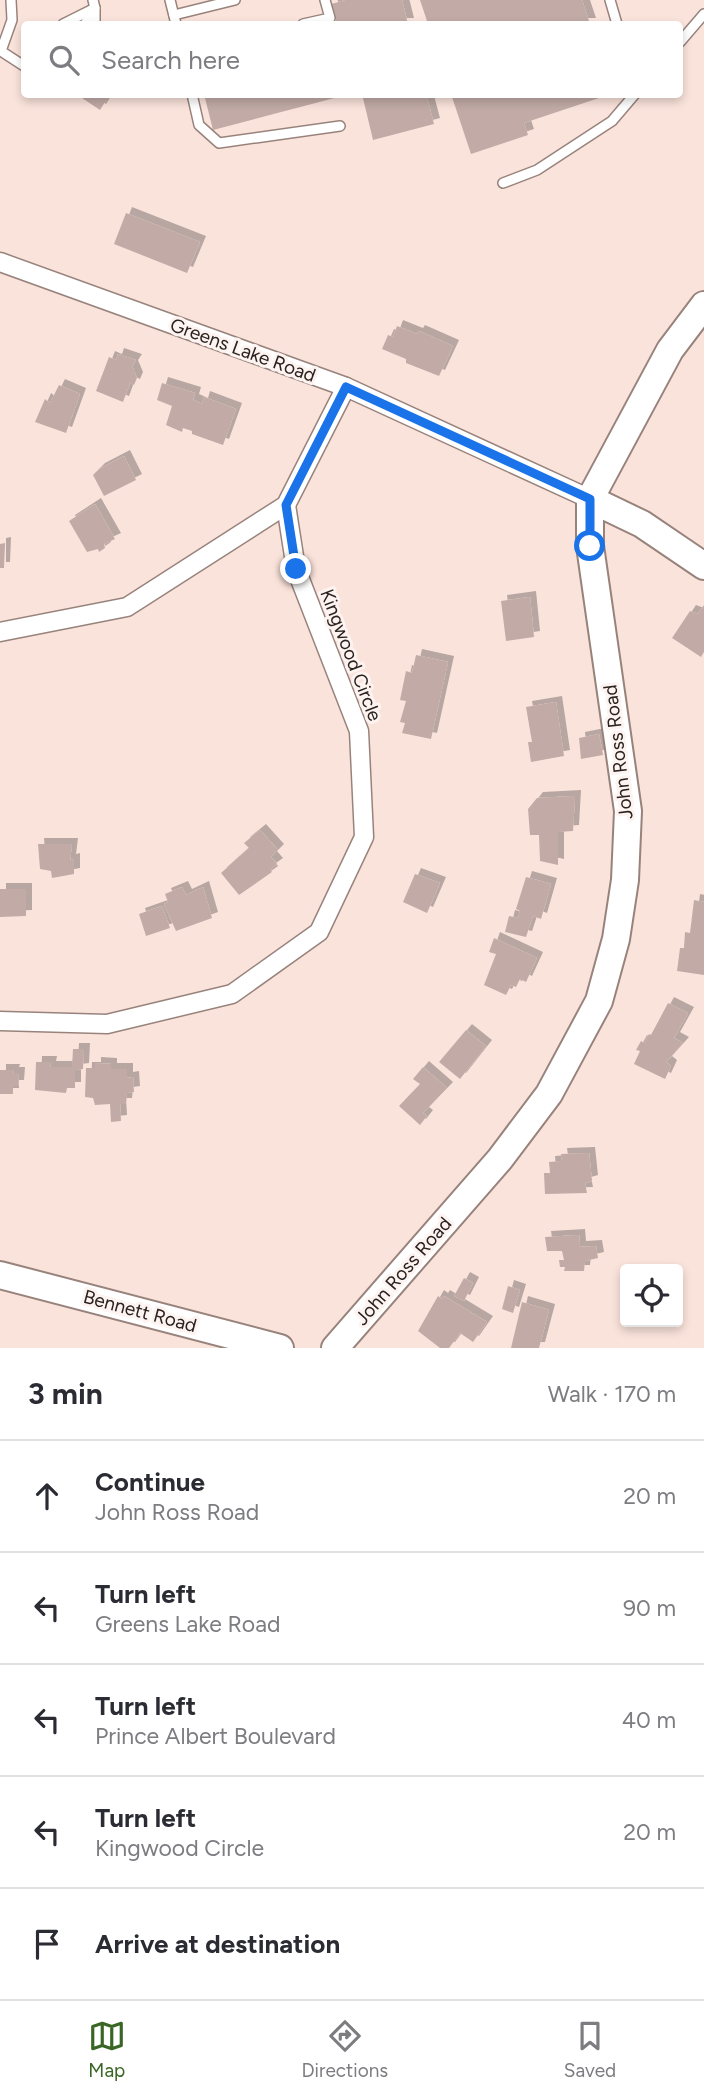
<!DOCTYPE html>
<meta charset="utf-8">
<style>
:root{--surface:#fff;--page:#f7f7f7;--text:#2b2b33;--muted:#7c7c81;--line:#e1e1e2;--accent:#396624}
body{margin:0;font-family:Figtree,sans-serif;background:var(--page);color:var(--text)}
.controls{position:absolute;right:21px;bottom:21px;display:grid;overflow:hidden;border-radius:7px;box-shadow:0 4px 10px #0003}
.controls button{width:63px;height:63px;display:grid;place-items:center;padding:0;border:0;border-bottom:2px solid var(--line);background:var(--surface);color:var(--text);font:35px sans-serif}
.stop{position:absolute;width:21px;height:21px;margin:-16px;border:5px solid #1a73e8;border-radius:50%;background:#fff}
.stop.end{background:#1a73e8;border-color:#fff;box-shadow:0 2px 7px #0008}
.list{margin:0;padding:0;list-style:none}
h2{display:flex;justify-content:space-between;align-items:center;height:91px;margin:0;padding:0 28px;font-size:30px}
h2 small{font-size:23px;font-weight:400;color:var(--muted)}
.list li{display:grid;grid-template-columns:46px 1fr auto;gap:21px;align-items:center;box-sizing:border-box;height:112px;padding:0 28px;border-top:2px solid var(--line)}
.list b{display:block;font-size:26px;white-space:nowrap}
.list p{margin:0;font-size:23px;white-space:nowrap;color:var(--muted)}
.list em{font-size:23px;font-style:normal;color:var(--muted)}
.icon{flex:none;width:38px;height:38px;fill:none;stroke:currentColor;stroke-width:2;stroke-linecap:round;stroke-linejoin:round}
.map{position:relative;flex:none;width:704px;height:1348px;overflow:hidden}
.search{position:absolute;background:var(--surface);box-shadow:0 4px 10px #0003;left:21px;right:21px;top:21px;height:77px;display:flex;align-items:center;gap:18px;box-sizing:border-box;padding:0 24px;border-radius:7px;color:var(--muted);font-size:26px}
.sheet{height:651px;background:var(--surface)}
nav{display:flex;justify-content:space-around;align-items:center;box-sizing:border-box;height:98px;border-top:2px solid var(--line);background:var(--surface);font-size:19px;color:var(--muted)}
nav a{display:grid;justify-items:center;gap:4px}
nav .on{color:var(--accent)}
.map>svg:first-child{display:block}
.building{fill:#c2aba7;filter:url(#shadow)}
.lines{fill:none;stroke-linecap:round;stroke-linejoin:round}
.lane-casing{stroke:#98837c;stroke-width:12}
.street-casing{stroke:#98837c;stroke-width:21}
.secondary-casing{stroke:#98837c;stroke-width:30}
.lane{stroke:#fff;stroke-width:9}
.street{stroke:#fff;stroke-width:18}
.secondary{stroke:#fff;stroke-width:26}
.route{stroke:#1a73e8;stroke-width:9}
.labels{text-anchor:middle;dominant-baseline:central;stroke-width:6;stroke-linejoin:round;paint-order:stroke}
.street-label{font-size:19px;fill:#2a221f;stroke:#fdf3f0}
</style>
<div class="map">
<svg width="704" height="1348" viewBox="0 0 704 1348">
<defs>
<filter id="shadow"><feDropShadow dx="6" dy="-6" stdDeviation="0" flood-color="#0004"/></filter>
</defs>
<rect width="100%" height="100%" fill="#fae3db"/>
<g class="building">
<polygon points="346,0 402,0 408,24 337,24 331,4"/>
<polygon points="420,0 582,0 590,24 428,24"/>
<polygon points="76,94 110,94 100,110"/>
<polygon points="204,94 346,94 346,95 213,130"/>
<polygon points="362,94 426,94 434,124 373,140"/>
<polygon points="451,94 608,94 608,95 524,123 528,135 471,154"/>
<polygon points="126,213 200,242 187,273 114,244"/>
<polygon points="397,326 417,334 419,331 453,346 439,376 406,363 406,359 382,349 388,335 393,337"/>
<polygon points="118,354 136,360 132,366 137,378 134,385 130,383 123,402 96,391 109,357 116,360"/>
<polygon points="162,383 195,393 193,400 202,404 204,397 236,409 223,445 192,434 192,431 183,428 182,432 166,425 172,406 157,400"/>
<polygon points="59,385 80,394 66,433 35,422 45,399 50,403"/>
<polygon points="124,456 136,480 104,496 93,475 99,469"/>
<polygon points="95,504 115,539 104,544 105,548 99,552 98,549 87,552 69,521"/>
<polygon points="5,543 4,568 0,568 0,544"/>
<polygon points="530,597 534,637 506,641 501,601"/>
<polygon points="704,605 704,652 701,657 672,638 690,611 698,614"/>
<polygon points="416,655 448,662 431,739 402,733 405,723 400,722 406,701 400,700 406,671 412,673"/>
<polygon points="556,702 564,756 531,762 528,742 532,742 526,707"/>
<polygon points="599,734 603,755 581,759 579,738"/>
<polygon points="575,796 573,831 558,832 558,865 540,861 539,835 530,835 528,809 537,798"/>
<polygon points="260,830 278,850 271,857 277,864 270,869 272,872 239,895 221,873 249,848 244,843"/>
<polygon points="38,844 72,844 70,860 74,859 74,874 52,878 51,871 40,869"/>
<polygon points="415,874 440,883 427,913 403,902"/>
<polygon points="526,877 551,884 541,919 533,916 526,937 505,932 509,916 518,918 520,911 516,909"/>
<polygon points="182,887 186,895 203,887 212,918 176,931 164,904 168,902 165,894"/>
<polygon points="0,889 26,889 26,916 0,917"/>
<polygon points="694,900 704,902 704,975 677,971 680,948 684,948 685,932 690,933"/>
<polygon points="162,906 170,928 146,936 139,914"/>
<polygon points="494,938 537,958 526,982 520,979 516,987 511,985 506,995 484,985 496,954 489,952"/>
<polygon points="668,1003 688,1013 674,1038 683,1043 666,1062 671,1066 665,1079 634,1064 640,1051 636,1050 641,1041 644,1043 649,1034 651,1035"/>
<polygon points="466,1030 486,1046 460,1079 439,1062"/>
<polygon points="73,1049 84,1049 83,1069 75,1070 75,1088 67,1088 66,1093 35,1090 36,1062 51,1062 50,1067 72,1067"/>
<polygon points="95,1063 111,1064 111,1069 127,1069 127,1078 133,1077 134,1092 127,1093 126,1104 120,1104 121,1121 111,1122 110,1104 95,1105 93,1098 85,1097 86,1068 95,1068"/>
<polygon points="423,1067 447,1088 423,1113 427,1116 420,1125 399,1106 420,1084 413,1079"/>
<polygon points="0,1070 14,1070 13,1073 19,1073 18,1086 13,1086 13,1094 0,1094"/>
<polygon points="589,1153 592,1181 585,1183 587,1193 545,1194 544,1173 550,1173 549,1162 562,1161 561,1154"/>
<polygon points="579,1235 580,1247 596,1246 598,1258 585,1261 584,1271 564,1271 565,1267 560,1267 559,1260 564,1260 562,1251 547,1251 545,1237"/>
<polygon points="464,1278 473,1283 464,1301 454,1296"/>
<polygon points="508,1286 520,1290 513,1313 502,1309"/>
<polygon points="438,1296 442,1299 444,1296 487,1322 473,1342 460,1333 449,1348 440,1348 418,1331"/>
<polygon points="522,1302 549,1310 539,1348 511,1348"/>
</g>
<g class="lines">
<g class="lane-casing">
<g id="lane">
<polyline points="11,0 12,20 1,51 24,66"/>
<polyline points="170,0 176,24"/>
<polyline points="610,0 617,24"/>
<polyline points="174,15 235,0"/>
<polyline points="63,24 95,8 95,24"/>
<polyline points="85,24 95,8 93,0"/>
<polyline points="303,24 330,18 325,0"/>
<polyline points="680,42 704,14"/>
<polyline points="192,94 199,125 219,143 340,126"/>
<polyline points="503,183 537,170 612,121 635,94"/>
</g>
</g>
<g class="street-casing">
<g id="street">
<polyline points="0,262 346,387 590,499"/>
<polyline points="0,632 127,607 286,505 346,387"/>
<polyline points="0,1021 107,1024 232,994 319,932 364,837 359,731 296,569 286,505"/>
</g>
</g>
<g class="secondary-casing">
<g id="secondary">
<polyline points="590,499 642,524 704,566"/>
<polyline points="0,1275 280,1348"/>
<polyline points="335,1348 500,1159 549,1094 599,1001 616,939 625,880 628,811 590,546 590,499 670,350 704,305"/>
</g>
</g>
<use href="#lane" class="lane"/>
<use href="#street" class="street"/>
<use href="#secondary" class="secondary"/>
</g>
<g class="lines">
<polyline class="route" points="296,569 286,505 346,387 590,499 590,546"/>
</g>
<g class="labels">
<g class="street-label">
<text transform="translate(243 350) rotate(20)">Greens Lake Road</text>
<text transform="translate(351 655) rotate(69)">Kingwood Circle</text>
<text transform="translate(618 752) rotate(-97)">John Ross Road</text>
<text transform="translate(403 1271) rotate(-49)">John Ross Road</text>
<text transform="translate(140 1311) rotate(15)">Bennett Road</text>
</g>
</g>
</svg>
<div class="controls">
<button><svg class="icon" aria-label="locate" viewBox="0 0 24 24"><circle cx="12" cy="12" r="6"/><path d="M12 2v4M12 18v4M2 12h4M18 12h4"/></svg></button>
</div>
<div class="stop" style="left:590px;top:546px"></div>
<div class="stop end" style="left:296px;top:569px"></div>
<div class="search"><svg class="icon" aria-label="search" viewBox="0 0 24 24"><circle cx="10" cy="10" r="6"/><path d="M15 15l6 6"/></svg>Search here</div>
</div>
<section class="sheet">
<h2>3 min<small>Walk · 170 m</small></h2>
<ul class="list">
<li><svg class="icon" aria-label="ahead" viewBox="0 0 24 24"><path d="M12 20V5M6 11l6-6 6 6"/></svg><div><b>Continue</b><p>John Ross Road</p></div><em>20 m</em></li>
<li><svg class="icon" aria-label="left" viewBox="0 0 24 24"><path d="M17 20v-9H6M10 6l-5 5 5 5"/></svg><div><b>Turn left</b><p>Greens Lake Road</p></div><em>90 m</em></li>
<li><svg class="icon" aria-label="left" viewBox="0 0 24 24"><path d="M17 20v-9H6M10 6l-5 5 5 5"/></svg><div><b>Turn left</b><p>Prince Albert Boulevard</p></div><em>40 m</em></li>
<li><svg class="icon" aria-label="left" viewBox="0 0 24 24"><path d="M17 20v-9H6M10 6l-5 5 5 5"/></svg><div><b>Turn left</b><p>Kingwood Circle</p></div><em>20 m</em></li>
<li><svg class="icon" aria-label="arrive" viewBox="0 0 24 24"><path d="M6 21V4h12l-3 4 3 4H6"/></svg><div><b>Arrive at destination</b></div></li>
</ul>
</section>
<nav>
<a class="on"><svg class="icon" aria-label="map" viewBox="0 0 24 24"><path d="M3 6l6-2 6 2 6-2v14l-6 2-6-2-6 2zM9 4v14M15 6v14"/></svg>Map</a>
<a><svg class="icon" aria-label="directions" viewBox="0 0 24 24"><path d="M12 3l9 9-9 9-9-9zM9 14v-3h6M13 9l2 2-2 2"/></svg>Directions</a>
<a><svg class="icon" aria-label="saved" viewBox="0 0 24 24"><path d="M7 4h10v16l-5-4-5 4z"/></svg>Saved</a>
</nav>
